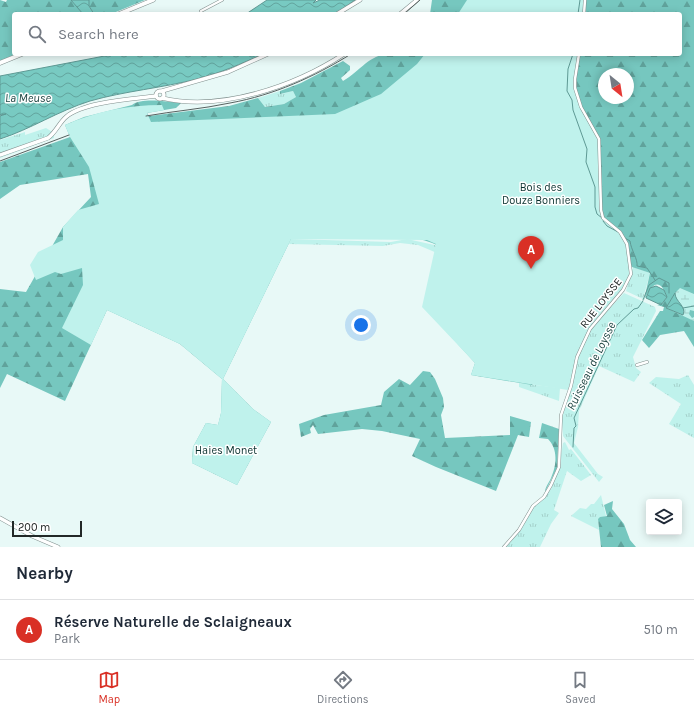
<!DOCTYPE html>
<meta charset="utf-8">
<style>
:root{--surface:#fff;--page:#f2f2f3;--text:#1f2937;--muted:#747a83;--line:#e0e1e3;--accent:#d93025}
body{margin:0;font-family:Karla,sans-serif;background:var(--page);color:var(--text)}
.controls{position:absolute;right:12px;bottom:12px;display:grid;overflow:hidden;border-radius:4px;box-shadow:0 2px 10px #0003}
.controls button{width:36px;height:36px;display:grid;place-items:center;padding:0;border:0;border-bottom:1px solid var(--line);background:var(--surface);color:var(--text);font:20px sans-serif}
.compass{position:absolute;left:598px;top:68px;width:36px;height:36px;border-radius:50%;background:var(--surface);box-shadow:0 2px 10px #0003;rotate:150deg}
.scale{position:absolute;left:12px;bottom:10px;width:70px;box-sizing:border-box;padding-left:4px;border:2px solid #222827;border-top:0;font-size:11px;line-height:14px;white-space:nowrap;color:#222827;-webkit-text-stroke:3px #fff;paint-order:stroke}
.you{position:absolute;left:361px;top:325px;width:14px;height:14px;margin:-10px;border:3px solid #fff;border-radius:50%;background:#1a73e8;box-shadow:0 0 0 6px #1a73e833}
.badge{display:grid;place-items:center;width:26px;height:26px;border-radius:50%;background:var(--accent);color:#fff;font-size:13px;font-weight:700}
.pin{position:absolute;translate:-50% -33px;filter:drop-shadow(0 1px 2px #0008)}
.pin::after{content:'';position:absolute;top:21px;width:14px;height:12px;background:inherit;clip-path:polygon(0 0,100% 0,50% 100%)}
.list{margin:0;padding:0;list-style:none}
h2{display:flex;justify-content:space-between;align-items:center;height:52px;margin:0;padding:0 16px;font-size:17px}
h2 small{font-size:13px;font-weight:400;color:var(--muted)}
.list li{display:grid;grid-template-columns:26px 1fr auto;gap:12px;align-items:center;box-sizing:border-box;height:60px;padding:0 16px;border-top:1px solid var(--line)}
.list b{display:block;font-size:15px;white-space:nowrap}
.list p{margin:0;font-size:13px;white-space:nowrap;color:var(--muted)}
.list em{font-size:13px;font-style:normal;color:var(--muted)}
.icon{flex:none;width:22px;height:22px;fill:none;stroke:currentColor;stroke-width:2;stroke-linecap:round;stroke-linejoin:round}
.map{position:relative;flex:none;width:694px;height:547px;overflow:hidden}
.search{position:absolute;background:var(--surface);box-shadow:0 2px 10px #0003;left:12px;right:12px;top:12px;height:44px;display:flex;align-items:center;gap:10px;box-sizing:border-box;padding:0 14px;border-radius:4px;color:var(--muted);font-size:15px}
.sheet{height:112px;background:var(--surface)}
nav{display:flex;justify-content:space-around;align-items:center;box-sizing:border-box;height:56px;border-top:1px solid var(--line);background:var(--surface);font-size:11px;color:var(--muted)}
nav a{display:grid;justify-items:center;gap:2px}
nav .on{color:var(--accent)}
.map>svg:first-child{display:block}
.grass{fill:url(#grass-tufts)}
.forest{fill:url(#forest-firs);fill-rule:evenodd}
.wetland{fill:url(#wetland-marsh)}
.green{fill:#bff2ec}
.water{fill:url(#water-waves);stroke:#5e9994}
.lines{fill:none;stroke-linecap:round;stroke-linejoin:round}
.stream{stroke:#5e9994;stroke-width:1}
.street-casing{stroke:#81908e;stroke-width:3.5}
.secondary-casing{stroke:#81908e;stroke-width:4.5}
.primary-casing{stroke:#81908e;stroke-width:5}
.street{stroke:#fff;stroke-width:2.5}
.secondary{stroke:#fff;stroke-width:3.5}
.primary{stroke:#fff;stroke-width:4}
.rail{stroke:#586160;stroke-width:1}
.labels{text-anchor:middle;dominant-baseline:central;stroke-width:3;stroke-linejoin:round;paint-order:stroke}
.park-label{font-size:11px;fill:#07302d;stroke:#fff}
.street-label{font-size:11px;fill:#222827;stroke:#fff}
.water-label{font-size:12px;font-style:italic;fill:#1c4340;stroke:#fff}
</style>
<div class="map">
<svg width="694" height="547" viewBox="0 0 694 547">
<defs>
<pattern id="grass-tufts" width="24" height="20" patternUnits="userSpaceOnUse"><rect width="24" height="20" fill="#bff2ec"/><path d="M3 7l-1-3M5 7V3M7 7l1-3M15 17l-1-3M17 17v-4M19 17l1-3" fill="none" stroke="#a4d0ca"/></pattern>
<pattern id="forest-firs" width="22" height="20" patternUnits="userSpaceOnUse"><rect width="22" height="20" fill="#76c7bf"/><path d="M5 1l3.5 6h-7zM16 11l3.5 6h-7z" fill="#60a29b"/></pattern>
<pattern id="wetland-marsh" width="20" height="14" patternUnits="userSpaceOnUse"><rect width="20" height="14" fill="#bff2ec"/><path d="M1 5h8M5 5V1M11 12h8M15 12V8" fill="none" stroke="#a4d0ca"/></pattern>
<pattern id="water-waves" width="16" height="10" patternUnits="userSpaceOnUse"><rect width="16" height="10" fill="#78cac2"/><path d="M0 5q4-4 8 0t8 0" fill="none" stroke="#62a49e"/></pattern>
</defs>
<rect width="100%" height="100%" fill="#e8f9f7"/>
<g class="grass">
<polygon points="280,91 281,94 293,91 296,97 284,104 265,107 258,98"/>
<polygon points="46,128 54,133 54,138 0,158 0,140 25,132 25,135"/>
<polygon points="291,239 391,242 407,239 439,246 437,253 418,245 400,243 383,246 289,244"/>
<polygon points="633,267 650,273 643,299 626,291"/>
<polygon points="624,293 655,307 656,311 633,357 636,368 641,372 634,382 599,366 579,411 578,427 574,443 598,474 603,477 599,482 563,436 562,419 578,356 587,337 593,326"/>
<polygon points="688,375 694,385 694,438 669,424 681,404 649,383 656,377 679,379"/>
<polygon points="519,383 560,388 559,401 519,387"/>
<polygon points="565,442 569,450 571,449 591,475 581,481 567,471 554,510 559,513 551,524 540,547 506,547 520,531 534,507 551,489 559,468 563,443"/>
<polygon points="601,495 606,516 598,519 599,530 571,516 580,508 586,509 591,504 594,504"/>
</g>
<g class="forest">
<polygon points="0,0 6,2 7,0 71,0 84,14 14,14 14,54 16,54 0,61"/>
<polygon points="89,0 145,0 111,14 94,14 89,6"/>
<path d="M432 0H694V347L684 331 660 335 649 348 642 340 660 311H663L664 307 657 305 662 304 667 297C659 275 651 286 644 300L650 273 629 266 532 385 471 375 475 363 423 306 439 246C402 227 332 237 291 239L223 379 253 409 271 422 237 485 192 463 193 447 206 423 218 425 221 413 222 379 180 344 107 310 65 401 7 374 0 388V289L26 292 63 227 91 197 88 174 20 185 0 199V162L70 137 65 125 84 117 132 105C142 97 169 102 181 103L176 108 147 113 149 116 229 106 258 98 265 107 284 104 296 97 293 91 280 94V91L301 83 343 61 350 66V70L341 78 343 81C364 69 372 48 401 56L403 54H680V14H430ZM604 74H628V98H604Z"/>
<polygon points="423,371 430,372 435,379 443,398 444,407 441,415 445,438 510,435 510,416 531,422 529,437 518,435 496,491 436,467 412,456 420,439 382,431 362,429 318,434 313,425 310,429 311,433 301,437 299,424 324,415 381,405 384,392 399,379 410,385"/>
<path d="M542 423 559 429 557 468 545 492C545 487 549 483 551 478 557 465 558 449 548 439L539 438Z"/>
<polygon points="613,501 612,509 624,524 630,540 636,547 601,547 598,519 600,517 607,516 604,505"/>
</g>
<polygon class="wetland" points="680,288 694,294 694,311 690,310 689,314 692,318 694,317 694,321 666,308 675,293"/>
<g class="green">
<polygon points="467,0 585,0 584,14 458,14"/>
<path d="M425 54H579L575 79 578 100 598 136 600 204 603 218 620 232 627 244 632 269 629 281 590 329 577 357 568 390 471 375 475 363 422 307 436 244 427 240 291 239 223 379 253 409 271 422 237 485 192 463 193 447 206 423 218 425 221 413 222 379 180 344 107 310 91 345 62 328 83 285 82 268 61 274 55 272 36 280 30 265 38 252 63 240V227L78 210 99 204 89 167 70 137 65 125C98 111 127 105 162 105L164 110 147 113 151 122 335 114 381 94 417 64Z"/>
</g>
<g class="water">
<polygon points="71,0 89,0 89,6 94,14 83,14"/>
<polygon points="267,0 316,0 313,3 320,0 355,0 335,14 246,14"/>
<path d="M115 54H263C241 64 220 73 197 79 162 88 125 91 90 101 58 111 31 129 0 139V116L6 114 0 115V76Z"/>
<polygon points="656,286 664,290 667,297 661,305 646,298 650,288"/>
<path d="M675 293C675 302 687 306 683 315L666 308Z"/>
</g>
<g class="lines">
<g class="stream">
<polyline points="578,14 580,0"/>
<polyline points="573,54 568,69 567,91 572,100 573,110 587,149 586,162 595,187 595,207 597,214 602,218"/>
<polyline points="603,221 607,226 618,232"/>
<path d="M625 238 630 241C631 250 638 259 637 266L647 268 655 280"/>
<polyline points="643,300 649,285 659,278 669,283 669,293"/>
<polyline points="683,308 694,306"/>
<polyline points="573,447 574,428 576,426 574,418 617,325 634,309 638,308 643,301"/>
</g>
<g class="street-casing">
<g id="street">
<polyline points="201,11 222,0"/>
<polyline points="584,14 585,0"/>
<polyline points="637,365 647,362"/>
<polyline points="504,547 519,530 533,506 544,497 551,485 559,467 561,415 571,386 577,357 590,329 623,290 631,274 627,244 620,232 603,218 601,210 599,139 581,107 575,88 575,79 579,54"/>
</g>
</g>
<g class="secondary-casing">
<g id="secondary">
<polyline points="337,14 360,0"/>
<polyline points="400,14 417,0"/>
<circle cx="160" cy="95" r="4"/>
<polyline points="162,91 228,72 268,54"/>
<path d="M162 98C221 112 295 86 344 54"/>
<path d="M0 155 48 138C56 132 59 123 66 117 83 102 133 99 156 96"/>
<polyline points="0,518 32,536 58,547"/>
</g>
</g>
<g class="primary-casing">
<g id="primary">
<polyline points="119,14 153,0"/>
<polyline points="0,63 22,54"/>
</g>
</g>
<use href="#street" class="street"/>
<use href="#secondary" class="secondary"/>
<use href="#primary" class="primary"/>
<g class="rail">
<polyline points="404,14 420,0"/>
<path d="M146 116C174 111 202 109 230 103 274 95 314 77 351 54"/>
<polyline points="0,161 69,135"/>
</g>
</g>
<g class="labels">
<g class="park-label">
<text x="541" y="187">Bois des<tspan x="541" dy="13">Douze Bonniers</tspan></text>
<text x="226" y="450">Haies Monet</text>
</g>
<g class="street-label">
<text transform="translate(601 303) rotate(-52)">RUE LOYSSE</text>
</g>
<g class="water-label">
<text x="28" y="98">La Meuse</text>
<text transform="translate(591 366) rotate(-64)">Ruisseau de Loysse</text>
</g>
</g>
</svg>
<div class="controls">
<button><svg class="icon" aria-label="layers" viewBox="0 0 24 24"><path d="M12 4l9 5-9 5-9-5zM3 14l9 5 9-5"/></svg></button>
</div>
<svg class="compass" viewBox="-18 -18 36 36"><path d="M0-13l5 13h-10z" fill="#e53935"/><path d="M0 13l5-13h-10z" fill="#747a83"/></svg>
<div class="scale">200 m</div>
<div class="you"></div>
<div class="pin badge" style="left:531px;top:269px">A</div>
<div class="search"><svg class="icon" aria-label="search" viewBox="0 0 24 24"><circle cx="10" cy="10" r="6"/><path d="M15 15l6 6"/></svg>Search here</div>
</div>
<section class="sheet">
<h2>Nearby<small></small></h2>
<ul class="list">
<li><span class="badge">A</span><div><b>Réserve Naturelle de Sclaigneaux</b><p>Park</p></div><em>510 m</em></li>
</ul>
</section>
<nav>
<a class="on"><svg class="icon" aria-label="map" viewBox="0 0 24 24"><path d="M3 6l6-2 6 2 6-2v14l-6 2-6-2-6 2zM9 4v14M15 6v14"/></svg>Map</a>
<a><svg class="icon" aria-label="directions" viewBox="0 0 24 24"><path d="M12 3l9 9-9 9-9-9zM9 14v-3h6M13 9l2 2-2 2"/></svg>Directions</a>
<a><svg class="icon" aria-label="saved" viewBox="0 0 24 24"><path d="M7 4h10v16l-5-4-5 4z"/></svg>Saved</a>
</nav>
